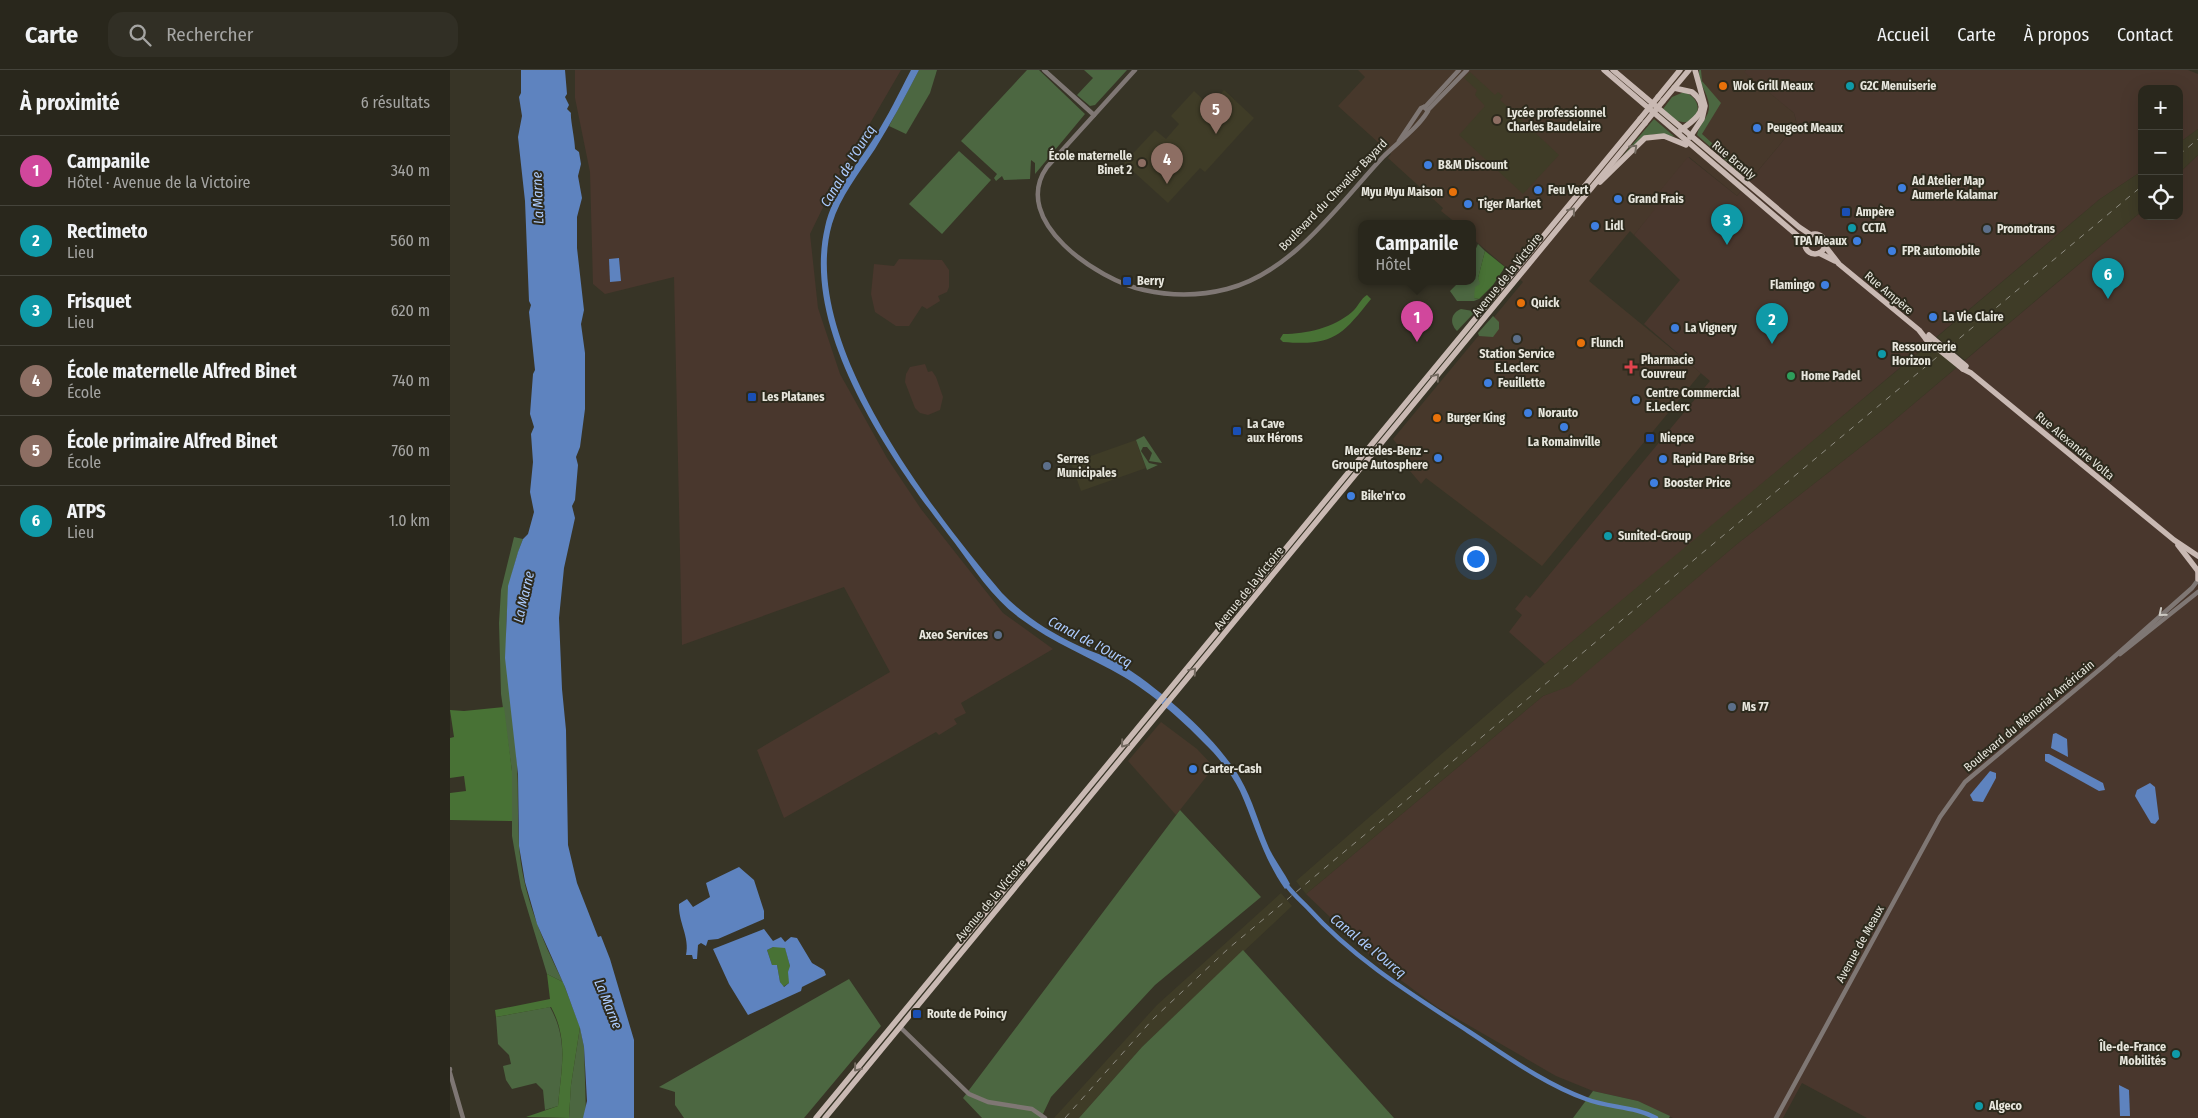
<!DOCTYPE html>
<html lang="fr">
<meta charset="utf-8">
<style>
:root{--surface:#29271c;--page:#312f25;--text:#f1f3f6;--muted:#a5a5a3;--line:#45443b;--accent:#d6ab8b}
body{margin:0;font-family:"Fira Sans Condensed",sans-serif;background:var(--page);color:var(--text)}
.controls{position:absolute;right:15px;top:15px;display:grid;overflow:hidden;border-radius:10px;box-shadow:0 5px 20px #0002}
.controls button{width:45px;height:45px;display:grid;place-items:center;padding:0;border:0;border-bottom:1px solid var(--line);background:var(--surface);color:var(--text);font:25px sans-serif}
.you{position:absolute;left:1025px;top:488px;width:18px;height:18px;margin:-12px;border:4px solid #fff;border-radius:50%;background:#1a73e8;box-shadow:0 0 0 8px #1a73e833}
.badge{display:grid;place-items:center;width:32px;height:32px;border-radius:50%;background:var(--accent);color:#fff;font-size:16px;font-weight:700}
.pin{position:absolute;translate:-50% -41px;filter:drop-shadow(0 1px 2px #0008)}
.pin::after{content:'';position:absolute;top:26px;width:18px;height:15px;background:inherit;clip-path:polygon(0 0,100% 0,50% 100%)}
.popup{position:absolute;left:908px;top:150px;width:118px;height:65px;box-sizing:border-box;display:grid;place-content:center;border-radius:10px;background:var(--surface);filter:drop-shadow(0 1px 4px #0005);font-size:16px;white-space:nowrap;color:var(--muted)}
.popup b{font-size:19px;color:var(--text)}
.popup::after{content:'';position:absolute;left:50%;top:100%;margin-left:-10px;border:10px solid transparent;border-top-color:var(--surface)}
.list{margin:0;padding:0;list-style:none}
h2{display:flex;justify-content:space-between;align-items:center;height:65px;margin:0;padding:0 20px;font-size:21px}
h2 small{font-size:16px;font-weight:400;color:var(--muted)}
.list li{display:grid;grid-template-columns:32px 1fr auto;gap:15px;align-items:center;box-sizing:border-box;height:70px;padding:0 20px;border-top:1px solid var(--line)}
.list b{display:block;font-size:19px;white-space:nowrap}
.list p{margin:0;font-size:16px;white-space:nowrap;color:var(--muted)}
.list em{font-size:16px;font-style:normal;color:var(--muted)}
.icon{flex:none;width:28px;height:28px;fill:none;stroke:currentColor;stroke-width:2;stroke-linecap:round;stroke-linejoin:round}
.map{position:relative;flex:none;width:1748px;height:1048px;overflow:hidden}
header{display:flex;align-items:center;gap:30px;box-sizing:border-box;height:70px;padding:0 25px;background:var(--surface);border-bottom:1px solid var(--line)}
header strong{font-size:24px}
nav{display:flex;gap:28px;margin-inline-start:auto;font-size:18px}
.search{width:350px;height:45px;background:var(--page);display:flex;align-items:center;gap:12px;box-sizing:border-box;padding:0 18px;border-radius:15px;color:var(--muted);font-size:19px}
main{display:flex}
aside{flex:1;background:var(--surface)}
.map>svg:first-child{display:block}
.commercial{fill:#47382b}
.industrial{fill:#49372d}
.built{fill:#3f3c27}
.green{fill:#4c6741}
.forest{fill:#487235}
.water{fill:#5e83bf;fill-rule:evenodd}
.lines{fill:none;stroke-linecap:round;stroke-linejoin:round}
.canal{stroke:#5e83bf;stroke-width:4.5}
.minor{stroke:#7f7774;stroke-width:4.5}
.major{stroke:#c9b9b3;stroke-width:5.5}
.rail{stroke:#8f8d82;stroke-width:1;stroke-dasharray:6 6;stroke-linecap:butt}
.major-bridge{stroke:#c9b9b3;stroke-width:5.5}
.oneway{stroke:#736a60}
.oneway2{stroke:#cdcac3}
.food-dot{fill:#e8710a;stroke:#2d2a1d;stroke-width:2}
.culture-dot{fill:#0f9aa8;stroke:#2d2a1d;stroke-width:2}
.education-dot{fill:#8d6e63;stroke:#2d2a1d;stroke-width:2}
.shop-dot{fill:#3f7fe0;stroke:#2d2a1d;stroke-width:2}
.transit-dot{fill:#1a4fb4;stroke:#2d2a1d;stroke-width:2}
.service-dot{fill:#5c6f8a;stroke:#2d2a1d;stroke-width:2}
.health-dot{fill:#e0444e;stroke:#2d2a1d;stroke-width:2}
.leisure-dot{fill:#2e9e5b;stroke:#2d2a1d;stroke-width:2}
.labels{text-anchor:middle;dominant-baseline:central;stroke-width:4;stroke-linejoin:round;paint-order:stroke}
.poi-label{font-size:12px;font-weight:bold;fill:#e7e6dd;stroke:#2d2a1d;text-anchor:start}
.street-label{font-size:12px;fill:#e7e6dd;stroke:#2d2a1d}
.water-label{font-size:14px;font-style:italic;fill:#accbfe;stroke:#2d2a1d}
</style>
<header>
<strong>Carte</strong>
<div class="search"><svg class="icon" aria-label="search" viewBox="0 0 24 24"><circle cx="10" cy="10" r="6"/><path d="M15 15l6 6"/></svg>Rechercher</div>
<nav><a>Accueil</a><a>Carte</a><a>À propos</a><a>Contact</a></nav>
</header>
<main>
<aside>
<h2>À proximité<small>6 résultats</small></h2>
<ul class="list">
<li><span class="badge" style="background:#d1479c">1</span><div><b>Campanile</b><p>Hôtel · Avenue de la Victoire</p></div><em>340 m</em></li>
<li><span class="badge" style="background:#0f9aa8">2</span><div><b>Rectimeto</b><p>Lieu</p></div><em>560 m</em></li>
<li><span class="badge" style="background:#0f9aa8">3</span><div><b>Frisquet</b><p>Lieu</p></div><em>620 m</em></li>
<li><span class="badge" style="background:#8d6e63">4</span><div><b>École maternelle Alfred Binet</b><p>École</p></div><em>740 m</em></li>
<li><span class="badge" style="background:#8d6e63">5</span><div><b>École primaire Alfred Binet</b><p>École</p></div><em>760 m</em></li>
<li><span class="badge" style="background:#0f9aa8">6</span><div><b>ATPS</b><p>Lieu</p></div><em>1.0 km</em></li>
</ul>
</aside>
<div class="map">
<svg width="1748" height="1048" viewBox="0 0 1748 1048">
<rect width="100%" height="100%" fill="#373426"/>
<g class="commercial">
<polygon points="908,0 1296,0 1295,2 1344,43 1347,54 1287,126 1239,87 1200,134 1206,139 1184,165 1180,161 1139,211 1251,303 1092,496 976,408 971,414 960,401 964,396 943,369 1073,212 1022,168 1022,153 1006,153 991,141 993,138 938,88 941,84 888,36 915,7"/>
<polygon points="711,652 747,679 764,697 726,745 678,691"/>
</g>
<g class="industrial">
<polygon points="125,0 451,0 383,117 360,164 368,238 390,304 437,388 471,439 553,543 603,579 511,633 516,643 504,649 507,654 489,665 486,662 334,748 307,680 440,602 394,517 232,575 224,207 155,224 143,214 140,102 125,28"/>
<polygon points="1296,0 1738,0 1748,4 1748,59 1729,73 1729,19 1692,19 1692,101 1650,129 1249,467 1095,594 1059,562 1072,545 1065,539 1076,525 1080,528 1260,311 1194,254 1230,210 1184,165 1205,139 1199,134 1238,87 1287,126 1347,54 1344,43 1294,2"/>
<polygon points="1748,85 1748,1048 1417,1048 1352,1013 1333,1048 1223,1048 1188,1031 1143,1021 1106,1006 987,937 929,894 856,824 1093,626 1120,615 1287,474 1435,358 1692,141 1692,146 1729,146 1729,103"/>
<polygon points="449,189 492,190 499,200 499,217 497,222 488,226 490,231 477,239 472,236 459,256 446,256 425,242 421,224 424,194 444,196"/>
<polygon points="475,294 478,302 482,301 486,307 493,327 490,340 478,345 470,343 465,338 455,312 456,304 460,297"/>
</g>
<g class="built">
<polygon points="1020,2 1045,25 1048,22 1053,26 1050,30 1109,85 1073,124 1009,65 1035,36 1025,25 1027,20 1014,8"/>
<polygon points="774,20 804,48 755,102 750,98 718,133 674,93 705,60 716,69 729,54 721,46 744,21 760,36"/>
<polygon points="1748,59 1748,85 1729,103 1729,73"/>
<polygon points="1692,101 1692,141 1515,290 1487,267 1650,129"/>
<polygon points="1479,274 1507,297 1435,358 1287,474 1120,616 1093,626 856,824 846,811 1095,594"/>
<polygon points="686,370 696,398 631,421 621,393"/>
<polygon points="831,823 842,836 692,977 629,1048 604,1048 707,935"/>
</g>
<g class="green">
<polygon points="469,0 487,0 480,23 456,64 439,56"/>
<polygon points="577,0 589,0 635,44 585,104 585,93 581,90 580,109 554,110 552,106 546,111 544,108 547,104 511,71"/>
<polygon points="634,0 677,0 645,35 640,36 627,25 643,8"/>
<path d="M1249 0H1251L1252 11 1271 33 1252 64 1294 102 1291 104 1247 65C1249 54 1260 47 1259 35 1258 23 1247 11 1249 0Z"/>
<path d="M1234 22C1258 31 1247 58 1228 51 1222 49 1217 43 1213 39L1222 27Z"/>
<path d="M1204 49 1225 67C1197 58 1189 70 1170 89Z"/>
<polygon points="509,81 541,110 492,164 459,134"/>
<polygon points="1028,174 1035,181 1028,208 1031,214 1024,228 1029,229 1024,231 1007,231 1000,221 1010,211 1022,211 1022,187"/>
<path d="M1011 239 1023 241V244L1007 261C999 253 1001 243 1011 239Z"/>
<polygon points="1043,246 1049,252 1049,259 1043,267 1029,266 1028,263"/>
<polygon points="694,366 712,393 699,391 702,383 697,377 693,377 691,381 699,393 708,395 697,400 686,370"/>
<path d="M64 467 73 469C45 539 59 608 66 680 69 711 67 743 69 775 72 823 92 870 113 912L97 904 71 818 62 766V701L51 624 49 553 51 520Z"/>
<polygon points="730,740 811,827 705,915 601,1027 591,1048 532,1048 513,1028"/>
<polygon points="793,880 944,1048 629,1048 692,977"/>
<polygon points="399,909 431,956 354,1048 234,1048 225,1035 225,1022 209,1017"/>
<path d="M100 937C119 971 111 999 108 1036L95 1040 93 1020 86 1013 62 1019 56 1010 53 996 61 994 59 985 48 974 46 947Z"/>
<polygon points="130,957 134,977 136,1044 133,1048 119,1048 121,1015"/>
<polygon points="1143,1021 1188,1031 1220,1046 1219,1048 1123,1048"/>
</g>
<g class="forest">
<polygon points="1035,181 1055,197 1043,215 1029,229 1024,228 1025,217 1030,214 1028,208"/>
<path d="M917 225 921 229C891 267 882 276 833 272L830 269 833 264C857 264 883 258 902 242 908 237 911 228 917 225Z"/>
<polygon points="54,637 62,701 62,751 0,750 0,723 16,721 14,706 0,708 0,668 4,667 0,640 14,641"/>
<polygon points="323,877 335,877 340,896 339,913 333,917 330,912 327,895 322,895 317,880"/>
<path d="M97 904 113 912 130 957 121 1015 119 1048 76 1047 108 1036C111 1000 119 970 101 937L46 947 45 940 100 929Z"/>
</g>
<g class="water">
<path d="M71 0H115L117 24 115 27 119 35 117 39 121 43C120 48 125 70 125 79L129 82 131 94 128 106 132 128 127 147V178L134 240 131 254 135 283V339L130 377 126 387 128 395 125 430 122 436 125 448 114 498 109 548 112 619 116 660 118 775 127 813 148 867 151 866 160 889 184 970V1048H133L137 1031 134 977 130 958 115 917 87 854 75 812 69 776 68 704 55 588 58 516 68 482 73 469 78 464 84 442 80 422 83 392 81 364 84 357 80 344 83 304 85 300 79 242 81 235 79 231 75 131 68 67 72 46 69 27 71 23Z"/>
<path d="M461 0H469C455 27 441 53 425 79 409 103 390 127 382 154 349 270 481 439 552 523 573 545 599 562 627 575 641 582 655 585 669 593 709 618 766 667 790 708 803 730 809 755 819 778 825 791 834 802 840 814L835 819C813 788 805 755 790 721 781 703 768 686 753 672 732 650 700 622 674 607 640 587 603 573 571 549 543 529 524 499 504 472 443 393 350 262 375 157 382 124 406 96 424 68 438 46 449 23 461 0Z"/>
<polygon points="169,188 171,211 160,212 159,189"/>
<polygon points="1606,663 1617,669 1618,687 1601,678 1603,664"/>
<polygon points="1595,684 1599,684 1653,713 1655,720 1649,721 1595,691"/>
<polygon points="1540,701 1546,703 1546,708 1533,732 1523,731 1520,725"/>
<polygon points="1700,713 1705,717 1709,749 1705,754 1701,753 1685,726 1687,720"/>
<path d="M289 797 304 810 314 841V849L268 869 258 870 256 876 251 873 248 875 247 889H243L242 885H236C240 867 228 852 229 834L237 829 243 837 260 827 256 813Z"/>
<path d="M314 859 323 871 331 867 335 872 341 867 347 868 362 893 374 900 376 905 352 917 351 921 298 945 279 914 263 879ZM323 877 335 878 340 896 338 902 339 913 334 917 330 912 327 895H322L317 880Z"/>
<polygon points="1669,1015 1679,1020 1680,1046 1670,1046"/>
</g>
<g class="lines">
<path class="canal" d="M835 813C841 822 850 830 858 838 904 889 961 924 1018 961 1055 985 1094 1014 1136 1029 1159 1038 1184 1036 1206 1048"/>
<g class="minor">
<polyline points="594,0 644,45"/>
<path d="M685 0 597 97C559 151 648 210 694 220 721 226 750 226 777 219 843 202 888 135 933 87 948 72 967 59 978 41L974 37"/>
<polyline points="978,40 1017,0"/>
<polyline points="949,71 971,38 976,36 1009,0"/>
<polyline points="1670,584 1748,522"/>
<polyline points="450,957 519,1024 538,1032 582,1039 595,1048"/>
<polyline points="0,1000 0,999"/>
<polyline points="0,1003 13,1048"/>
<polyline points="1326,1048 1490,747 1515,712 1655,595 1742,518 1748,510"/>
</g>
<g class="major">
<polyline points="1154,0 1355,172"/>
<polyline points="1163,0 1349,157 1361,165"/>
<path d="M1224 18 1242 22C1263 39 1244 50 1231 60"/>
<polyline points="1208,27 1230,0"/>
<polyline points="1213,31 1239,0"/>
<polyline points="1240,67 1252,49 1255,36 1245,0"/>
<polyline points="1150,112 1195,68 1214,66 1236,75"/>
<circle cx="1365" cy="174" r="10"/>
<polyline points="1375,176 1389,194 1469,260 1476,269"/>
<polyline points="1369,183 1385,191"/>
<polyline points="1513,299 1521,303 1724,470 1748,486"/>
<polyline points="1728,475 1748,501"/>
<polyline points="1748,500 1748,509"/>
<polyline points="366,1048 1190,49"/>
<polyline points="375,1048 1195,53"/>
</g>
<g class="rail">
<polyline points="1729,85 1748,69"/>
<polyline points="615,1048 703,949 779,878 1692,116"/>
</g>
<g class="major-bridge">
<polyline points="1190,49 1208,27"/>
<polyline points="1195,53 1213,31"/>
<polyline points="1479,265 1516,296"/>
<polyline points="1476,269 1513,299"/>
</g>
</g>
<defs><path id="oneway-chevron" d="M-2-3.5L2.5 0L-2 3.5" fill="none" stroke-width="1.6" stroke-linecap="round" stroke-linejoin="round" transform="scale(1.25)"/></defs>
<g class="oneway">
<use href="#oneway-chevron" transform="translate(1184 78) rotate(-44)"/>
<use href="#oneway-chevron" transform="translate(1122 141) rotate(-52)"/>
<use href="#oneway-chevron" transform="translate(986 307) rotate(-51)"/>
<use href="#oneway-chevron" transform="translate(743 601) rotate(-50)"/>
<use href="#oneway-chevron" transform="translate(674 674) rotate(129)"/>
<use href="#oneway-chevron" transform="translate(407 998) rotate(129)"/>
</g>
<use class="oneway2" href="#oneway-chevron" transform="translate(1712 543) rotate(140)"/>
<g class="food-dot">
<circle cx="1273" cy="16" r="5"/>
<circle cx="1003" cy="122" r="5"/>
<circle cx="1071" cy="233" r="5"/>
<circle cx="1131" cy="273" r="5"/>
<circle cx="987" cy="348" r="5"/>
</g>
<g class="culture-dot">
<circle cx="1400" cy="16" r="5"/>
<circle cx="1402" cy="158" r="5"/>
<circle cx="1432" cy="284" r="5"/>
<circle cx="1158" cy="466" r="5"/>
<circle cx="1726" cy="984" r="5"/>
<circle cx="1529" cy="1036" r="5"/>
</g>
<g class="education-dot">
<circle cx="1047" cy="50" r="5"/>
<circle cx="692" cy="93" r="5"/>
</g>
<g class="shop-dot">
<circle cx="1307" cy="58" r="5"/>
<circle cx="978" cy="95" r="5"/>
<circle cx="1452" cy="118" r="5"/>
<circle cx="1088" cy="120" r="5"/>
<circle cx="1168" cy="129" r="5"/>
<circle cx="1018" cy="134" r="5"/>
<circle cx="1145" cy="156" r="5"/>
<circle cx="1407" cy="171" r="5"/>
<circle cx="1442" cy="181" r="5"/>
<circle cx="1375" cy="215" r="5"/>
<circle cx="1483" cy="247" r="5"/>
<circle cx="1225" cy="258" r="5"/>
<circle cx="1038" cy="313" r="5"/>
<circle cx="1186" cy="330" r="5"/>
<circle cx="1078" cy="343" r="5"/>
<circle cx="1114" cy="357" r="5"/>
<circle cx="988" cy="388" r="5"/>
<circle cx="1213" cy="389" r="5"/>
<circle cx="1204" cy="413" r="5"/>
<circle cx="901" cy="426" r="5"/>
<circle cx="743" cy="699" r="5"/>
</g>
<g class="transit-dot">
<rect x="1391" y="137" width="10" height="10" rx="2.5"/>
<rect x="672" y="206" width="10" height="10" rx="2.5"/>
<rect x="297" y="322" width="10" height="10" rx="2.5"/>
<rect x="782" y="356" width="10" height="10" rx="2.5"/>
<rect x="1195" y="363" width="10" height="10" rx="2.5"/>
<rect x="462" y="939" width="10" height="10" rx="2.5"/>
</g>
<g class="service-dot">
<circle cx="1537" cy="159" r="5"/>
<circle cx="1067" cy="269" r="5"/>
<circle cx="597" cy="396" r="5"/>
<circle cx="548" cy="565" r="5"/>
<circle cx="1282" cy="637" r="5"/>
</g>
<path class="health-dot" d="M1178.5 289.5h5v5h5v5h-5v5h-5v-5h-5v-5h5z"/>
<circle class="leisure-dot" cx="1341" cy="306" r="5"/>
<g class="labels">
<g class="poi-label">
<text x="1283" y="16">Wok Grill Meaux</text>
<text x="1410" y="16">G2C Menuiserie</text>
<text x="1057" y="43">Lycée professionnel<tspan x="1057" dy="14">Charles Baudelaire</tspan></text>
<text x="1317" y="58">Peugeot Meaux</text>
<text x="682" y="86" text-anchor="end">École maternelle<tspan x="682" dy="14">Binet 2</tspan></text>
<text x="988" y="95">B&amp;M Discount</text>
<text x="1462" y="111">Ad Atelier Map<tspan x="1462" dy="14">Aumerle Kalamar</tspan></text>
<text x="1098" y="120">Feu Vert</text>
<text x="993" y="122" text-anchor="end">Myu Myu Maison</text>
<text x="1178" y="129">Grand Frais</text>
<text x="1028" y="134">Tiger Market</text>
<text x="1406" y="142">Ampère</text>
<text x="1155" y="156">Lidl</text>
<text x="1412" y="158">CCTA</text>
<text x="1547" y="159">Promotrans</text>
<text x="1397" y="171" text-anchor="end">TPA Meaux</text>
<text x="1452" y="181">FPR automobile</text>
<text x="687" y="211">Berry</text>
<text x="1365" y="215" text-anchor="end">Flamingo</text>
<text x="1081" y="233">Quick</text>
<text x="1493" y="247">La Vie Claire</text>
<text x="1235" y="258">La Vignery</text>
<text x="1141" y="273">Flunch</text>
<text x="1442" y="277">Ressourcerie<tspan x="1442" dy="14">Horizon</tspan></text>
<text x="1067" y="284" text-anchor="middle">Station Service<tspan x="1067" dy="14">E.Leclerc</tspan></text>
<text x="1191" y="290">Pharmacie<tspan x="1191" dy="14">Couvreur</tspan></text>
<text x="1351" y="306">Home Padel</text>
<text x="1048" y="313">Feuillette</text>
<text x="1196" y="323">Centre Commercial<tspan x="1196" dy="14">E.Leclerc</tspan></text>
<text x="312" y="327">Les Platanes</text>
<text x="1088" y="343">Norauto</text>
<text x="997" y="348">Burger King</text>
<text x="797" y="354">La Cave<tspan x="797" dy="14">aux Hérons</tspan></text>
<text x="1210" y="368">Niepce</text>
<text x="1114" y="372" text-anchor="middle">La Romainville</text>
<text x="978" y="381" text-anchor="end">Mercedes-Benz -<tspan x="978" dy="14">Groupe Autosphere</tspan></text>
<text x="607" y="389">Serres<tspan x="607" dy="14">Municipales</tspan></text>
<text x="1223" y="389">Rapid Pare Brise</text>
<text x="1214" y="413">Booster Price</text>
<text x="911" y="426">Bike'n'co</text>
<text x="1168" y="466">Sunited-Group</text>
<text x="538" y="565" text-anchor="end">Axeo Services</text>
<text x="1292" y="637">Ms 77</text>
<text x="753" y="699">Carter-Cash</text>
<text x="477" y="944">Route de Poincy</text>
<text x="1716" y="977" text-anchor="end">Île-de-France<tspan x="1716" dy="14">Mobilités</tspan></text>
<text x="1539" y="1036">Algeco</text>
</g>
<g class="street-label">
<text transform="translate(1284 90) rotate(40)">Rue Branly</text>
<text transform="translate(883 125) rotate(-46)">Boulevard du Chevalier Bayard</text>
<text transform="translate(1057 205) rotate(-51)">Avenue de la Victoire</text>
<text transform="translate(1439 223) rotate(40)">Rue Ampère</text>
<text transform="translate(1625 376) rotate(40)">Rue Alexandre Volta</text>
<text transform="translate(799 518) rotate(-51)">Avenue de la Victoire</text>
<text transform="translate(1579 646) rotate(-40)">Boulevard du Mémorial Américain</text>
<text transform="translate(541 830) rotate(-50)">Avenue de la Victoire</text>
<text transform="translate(1410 874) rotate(-61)">Avenue de Meaux</text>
</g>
<g class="water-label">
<text transform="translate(398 96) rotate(-59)">Canal de l'Ourcq</text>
<text transform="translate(88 128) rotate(-92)">La Marne</text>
<text transform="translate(74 527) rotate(-77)">La Marne</text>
<text transform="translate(640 572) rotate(28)">Canal de l'Ourcq</text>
<text transform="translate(918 876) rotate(39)">Canal de l'Ourcq</text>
<text transform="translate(158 934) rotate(68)">La Marne</text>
</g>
</g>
</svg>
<div class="controls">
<button>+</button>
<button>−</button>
<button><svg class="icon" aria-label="locate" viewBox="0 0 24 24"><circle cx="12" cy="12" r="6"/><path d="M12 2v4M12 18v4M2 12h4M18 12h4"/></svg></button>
</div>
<div class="you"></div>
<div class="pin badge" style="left:967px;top:272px;background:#d1479c">1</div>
<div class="popup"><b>Campanile</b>Hôtel</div>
<div class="pin badge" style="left:1322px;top:274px;background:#0f9aa8">2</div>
<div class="pin badge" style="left:1277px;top:175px;background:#0f9aa8">3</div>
<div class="pin badge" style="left:717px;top:114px;background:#8d6e63">4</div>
<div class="pin badge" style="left:766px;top:64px;background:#8d6e63">5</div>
<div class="pin badge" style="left:1658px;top:229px;background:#0f9aa8">6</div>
</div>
</main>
